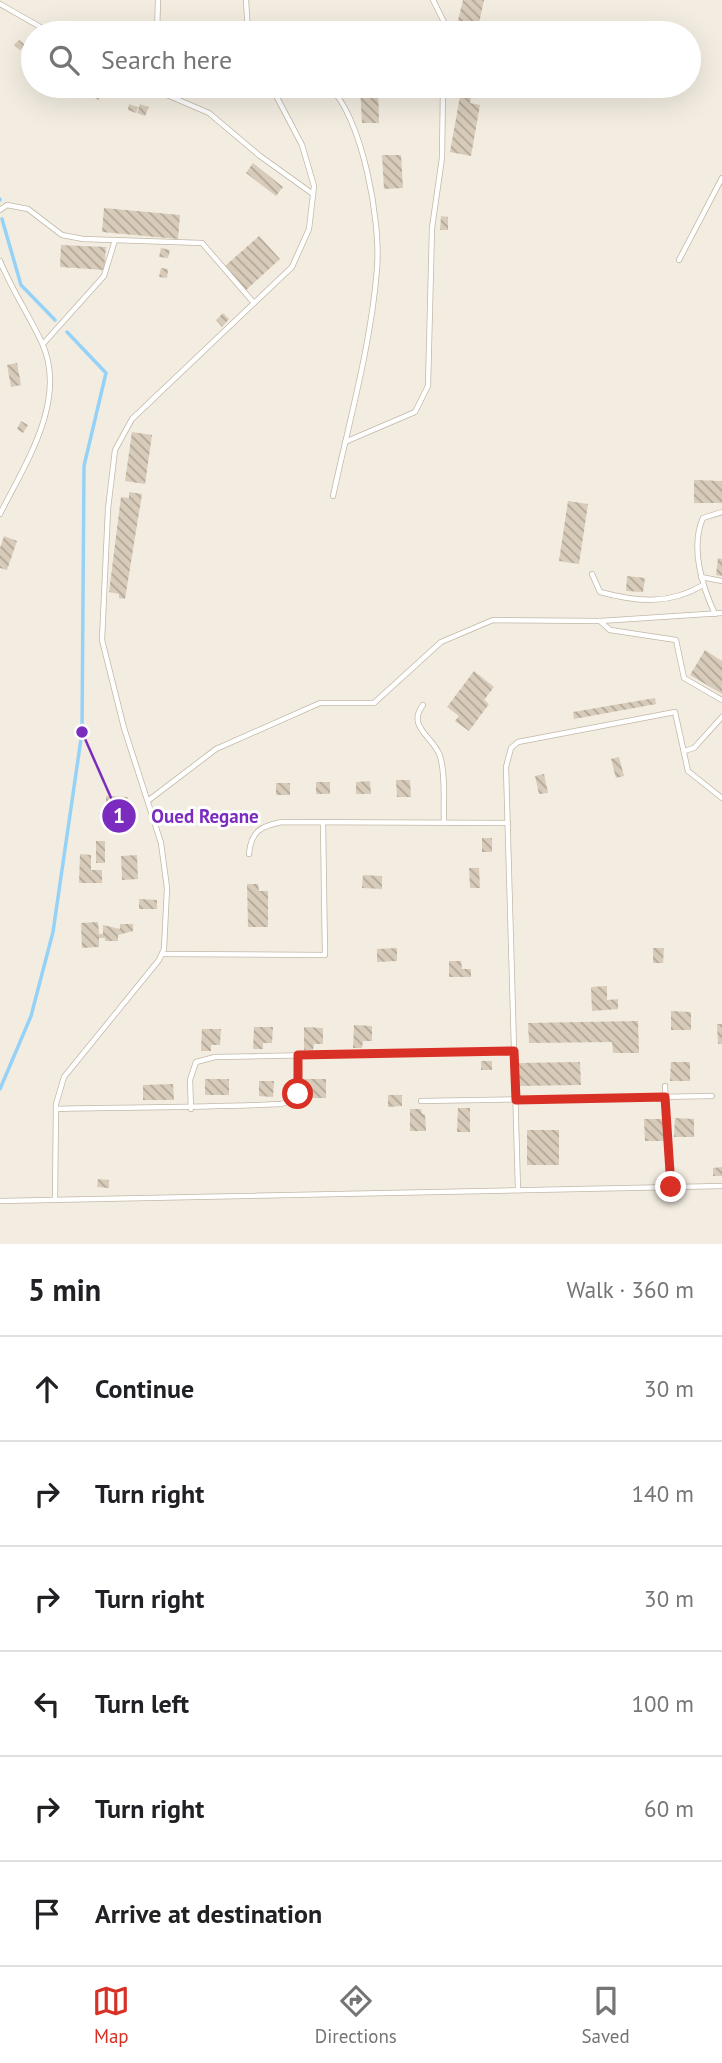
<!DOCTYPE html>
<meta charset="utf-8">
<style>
:root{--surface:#fff;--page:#f2f2f2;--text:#202124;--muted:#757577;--line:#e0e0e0;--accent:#d93025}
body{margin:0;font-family:"PT Sans",sans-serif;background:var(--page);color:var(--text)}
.stop{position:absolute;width:21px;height:21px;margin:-16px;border:5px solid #d93025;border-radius:50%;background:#fff}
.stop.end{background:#d93025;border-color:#fff;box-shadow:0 2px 7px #0008}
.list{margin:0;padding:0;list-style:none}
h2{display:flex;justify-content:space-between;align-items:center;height:91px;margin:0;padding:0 28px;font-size:30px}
h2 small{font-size:23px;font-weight:400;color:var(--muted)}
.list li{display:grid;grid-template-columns:46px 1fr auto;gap:21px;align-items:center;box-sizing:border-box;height:105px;padding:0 28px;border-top:2px solid var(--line)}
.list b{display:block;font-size:26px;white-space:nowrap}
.list em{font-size:23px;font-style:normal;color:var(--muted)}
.icon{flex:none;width:38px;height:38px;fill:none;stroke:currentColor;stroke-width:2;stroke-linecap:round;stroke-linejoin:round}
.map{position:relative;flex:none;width:722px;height:1244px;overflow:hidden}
.search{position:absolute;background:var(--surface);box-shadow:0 7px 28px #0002;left:21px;right:21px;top:21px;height:77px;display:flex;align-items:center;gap:18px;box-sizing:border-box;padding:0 24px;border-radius:38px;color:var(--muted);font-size:26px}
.sheet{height:721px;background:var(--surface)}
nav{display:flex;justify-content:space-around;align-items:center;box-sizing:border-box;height:98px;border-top:2px solid var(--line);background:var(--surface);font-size:19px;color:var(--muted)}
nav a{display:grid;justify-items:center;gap:4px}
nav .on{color:var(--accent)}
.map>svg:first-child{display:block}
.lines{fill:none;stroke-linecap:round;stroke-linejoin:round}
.stream{stroke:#96d2f7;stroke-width:3.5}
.building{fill:url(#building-back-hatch)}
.service-casing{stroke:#c2b8a6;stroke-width:6}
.service{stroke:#fff;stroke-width:4.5}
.route{stroke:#d93025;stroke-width:9}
.leader{fill:none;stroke:#7b2cbf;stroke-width:2.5}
.callout-dot{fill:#7b2cbf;stroke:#fff;stroke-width:2.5}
.mark-label{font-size:21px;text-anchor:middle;font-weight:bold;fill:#fff}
.callout-label{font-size:19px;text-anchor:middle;font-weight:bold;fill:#7b2cbf;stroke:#fff;stroke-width:6;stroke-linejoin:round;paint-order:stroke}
</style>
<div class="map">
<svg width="722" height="1244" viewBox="0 0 722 1244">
<defs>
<pattern id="building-back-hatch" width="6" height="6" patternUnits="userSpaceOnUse" patternTransform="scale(1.75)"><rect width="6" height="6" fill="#d8cbb9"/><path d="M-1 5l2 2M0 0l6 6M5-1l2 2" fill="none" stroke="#b1a697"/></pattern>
</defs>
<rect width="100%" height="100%" fill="#f3ede1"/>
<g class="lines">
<g class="stream">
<polyline points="0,199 0,200"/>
<polyline points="2,219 21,285 55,320"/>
<polyline points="0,1089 31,1016 53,932 82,732 84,466 106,373 67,332"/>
</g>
</g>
<g class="building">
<polygon points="463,0 484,0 477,33 455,33"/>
<polygon points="19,40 25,45 20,50 14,45"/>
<polygon points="29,40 33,42 33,54 24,50"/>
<polygon points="78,86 97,86 104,91 98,100"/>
<polygon points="360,86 378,86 379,123 362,123"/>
<polygon points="460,96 471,98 470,103 480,105 471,156 450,152"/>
<polygon points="129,104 138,107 136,113 128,110"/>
<polygon points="140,104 149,107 145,116 137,113"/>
<polygon points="382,155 401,155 403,188 384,189"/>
<polygon points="253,163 283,187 276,196 246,173"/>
<polygon points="104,208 180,215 178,239 102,232"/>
<polygon points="441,216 448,217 448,230 440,230"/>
<polygon points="259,236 280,259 246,290 225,266"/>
<polygon points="61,245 106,247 104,270 60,267"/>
<polygon points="161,248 170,250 168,258 159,257"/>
<polygon points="161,268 168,269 167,278 159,277"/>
<polygon points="223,313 229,319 222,327 216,320"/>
<polygon points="17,363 21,385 11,387 7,365"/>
<polygon points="21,421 28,425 23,433 17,429"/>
<polygon points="132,432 152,435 145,484 125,481"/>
<polygon points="694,480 722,481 722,503 694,503"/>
<polygon points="129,492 142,494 125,599 119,598 119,594 109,592 121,497 129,498"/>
<polygon points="568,501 588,504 579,564 559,561"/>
<polygon points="4,536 17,541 7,570 0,568 0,548"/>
<polygon points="718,558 722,559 722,576 716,575"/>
<polygon points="627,576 645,578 643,592 626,591"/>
<polygon points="705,650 722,661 722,694 690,675"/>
<polygon points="474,671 494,687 484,700 489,704 469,731 455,721 459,716 447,707"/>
<polygon points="655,698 656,704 574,719 573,712"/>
<polygon points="619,757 624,776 616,778 611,759"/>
<polygon points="544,774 548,793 539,794 535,776"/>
<polygon points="396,780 410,780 411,797 397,797"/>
<polygon points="370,781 371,794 356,794 356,782"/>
<rect x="316" y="782" width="14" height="12"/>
<rect x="276" y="783" width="14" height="12"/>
<polygon points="106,796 128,797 128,807 106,806"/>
<rect x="482" y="838" width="10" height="14"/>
<rect x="96" y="841" width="9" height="22"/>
<polygon points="80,854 91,855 91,870 102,870 102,883 79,883"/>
<polygon points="137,855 138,879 122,880 121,856"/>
<polygon points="469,868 479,868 480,888 470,888"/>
<polygon points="363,875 382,876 382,889 362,888"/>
<polygon points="247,884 258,884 259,891 268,891 268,927 248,927"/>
<polygon points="139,899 157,900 157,909 139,909"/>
<polygon points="98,922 99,934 103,934 103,925 120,929 120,924 133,924 133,931 118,935 118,941 105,941 105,938 99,938 99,947 82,948 81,923"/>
<polygon points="397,948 397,961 377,962 377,949"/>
<polygon points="653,948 664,948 663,963 653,963"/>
<polygon points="449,961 461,961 462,969 471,969 471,977 449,977"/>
<polygon points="607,986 607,1000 618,999 618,1009 592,1011 591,987"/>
<polygon points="671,1011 691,1012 691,1030 671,1030"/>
<polygon points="638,1021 639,1053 613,1053 612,1042 529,1043 528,1023"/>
<polygon points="717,1024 722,1024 722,1044 718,1044"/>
<polygon points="354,1025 372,1026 372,1041 363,1041 362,1048 353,1048"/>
<polygon points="254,1027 273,1027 272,1043 263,1043 263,1049 253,1049"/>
<polygon points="304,1027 323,1028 323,1044 314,1044 313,1050 304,1050"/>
<polygon points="202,1029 221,1029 220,1045 211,1045 211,1051 201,1051"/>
<rect x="481" y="1061" width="11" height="9"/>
<polygon points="580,1062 581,1085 519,1086 519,1063"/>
<polygon points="671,1062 690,1062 690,1081 670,1081"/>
<rect x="205" y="1079" width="24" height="16"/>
<polygon points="302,1079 326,1079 326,1098 308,1098 308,1087 302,1087"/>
<polygon points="259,1081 274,1081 273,1097 259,1096"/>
<polygon points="173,1084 174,1100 143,1100 143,1085"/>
<polygon points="388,1095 402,1095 402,1106 388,1107"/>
<polygon points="458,1108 470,1108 470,1132 457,1132"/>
<polygon points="410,1109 421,1109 422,1114 425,1114 426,1131 410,1131"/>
<polygon points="675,1118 694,1119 694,1137 674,1137"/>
<polygon points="644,1119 663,1119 664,1141 645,1141"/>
<rect x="527" y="1130" width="32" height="35"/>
<polygon points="722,1167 722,1176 713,1176 713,1168"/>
<polygon points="98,1179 109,1180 109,1188 97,1187"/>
</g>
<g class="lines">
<g class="service-casing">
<g id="service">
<polyline points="246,0 248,33"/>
<polyline points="433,0 445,24 444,33"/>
<polyline points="0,4 51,33"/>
<polyline points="157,33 158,0"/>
<polyline points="146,86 209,113 260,156 313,194"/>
<path d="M329 86C363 120 381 221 377 269 371 345 349 422 333 496"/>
<polyline points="0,210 7,205 28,209 62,235 83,239 202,243 254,303"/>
<polyline points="679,260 722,178"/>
<path d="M0 261C12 290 29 315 42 343 68 400 25 464 0 514"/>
<polyline points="43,344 104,276 115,240"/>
<polyline points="345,442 415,412 428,386 432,228 442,158 443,86"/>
<path d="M592 574 600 592C637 602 670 605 703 585"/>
<polyline points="701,577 722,581"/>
<path d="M715 614C702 586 690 547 703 518L722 512"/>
<polyline points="600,621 610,630 676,640 684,678 722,700"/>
<path d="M423 705C406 727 434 737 440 756 446 775 443 802 444 822"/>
<polyline points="684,751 694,748 722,717"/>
<polyline points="149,800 216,749 320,703 374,703 441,642 493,620 600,621 722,613"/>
<path d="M249 854C251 831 261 826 282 822L508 823"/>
<polyline points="162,954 325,955 323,822"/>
<polyline points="665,1086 671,1187"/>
<polyline points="421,1101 712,1096"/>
<path d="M56 1109C131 1107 206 1108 281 1104L291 1101 298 1094V1055"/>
<polyline points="191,1109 190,1080 196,1062 215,1057 514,1051"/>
<polyline points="518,1190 506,767 511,748 518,742 675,712 688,771 722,798"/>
<polyline points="55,1200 56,1104 64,1077 159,960 164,949 167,888 161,843 124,728 102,640 108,509 115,450 132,419 292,267 309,229 314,186 302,145 271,86"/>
<polyline points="0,1201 722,1186"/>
</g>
</g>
<use href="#service" class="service"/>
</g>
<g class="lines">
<polyline class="route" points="298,1094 298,1055 514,1051 516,1100 665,1097 671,1187"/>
</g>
<path class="leader" d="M82 732L119 816"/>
<g class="callout-dot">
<circle cx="82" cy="732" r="7"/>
<circle cx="119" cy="816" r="18"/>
</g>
<g class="mark-label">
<text x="119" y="823">1</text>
</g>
<g class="callout-label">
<text x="205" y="823">Oued Regane</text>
</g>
</svg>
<div class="stop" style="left:298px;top:1094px"></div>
<div class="stop end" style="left:671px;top:1187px"></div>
<div class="search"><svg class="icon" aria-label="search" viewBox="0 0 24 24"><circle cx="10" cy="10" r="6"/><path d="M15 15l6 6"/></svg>Search here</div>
</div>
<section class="sheet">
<h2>5 min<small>Walk · 360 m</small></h2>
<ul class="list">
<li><svg class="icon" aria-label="ahead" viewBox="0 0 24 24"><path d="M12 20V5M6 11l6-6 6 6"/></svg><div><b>Continue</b></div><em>30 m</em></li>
<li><svg class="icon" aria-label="right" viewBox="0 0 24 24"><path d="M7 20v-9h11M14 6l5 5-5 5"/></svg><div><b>Turn right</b></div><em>140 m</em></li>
<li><svg class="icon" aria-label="right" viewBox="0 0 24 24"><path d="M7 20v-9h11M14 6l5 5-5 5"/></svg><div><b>Turn right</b></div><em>30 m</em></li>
<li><svg class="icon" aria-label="left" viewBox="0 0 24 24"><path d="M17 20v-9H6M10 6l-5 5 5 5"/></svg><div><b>Turn left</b></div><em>100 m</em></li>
<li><svg class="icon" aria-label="right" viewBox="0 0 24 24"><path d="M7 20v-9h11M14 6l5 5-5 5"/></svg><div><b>Turn right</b></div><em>60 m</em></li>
<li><svg class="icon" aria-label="arrive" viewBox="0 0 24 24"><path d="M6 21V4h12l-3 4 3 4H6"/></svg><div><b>Arrive at destination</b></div></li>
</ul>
</section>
<nav>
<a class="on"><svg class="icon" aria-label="map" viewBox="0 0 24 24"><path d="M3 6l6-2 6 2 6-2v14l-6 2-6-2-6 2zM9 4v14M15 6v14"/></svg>Map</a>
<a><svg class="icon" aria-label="directions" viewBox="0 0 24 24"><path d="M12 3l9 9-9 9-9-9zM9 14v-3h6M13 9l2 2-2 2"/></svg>Directions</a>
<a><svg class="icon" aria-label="saved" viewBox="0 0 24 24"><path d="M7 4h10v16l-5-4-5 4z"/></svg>Saved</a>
</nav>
